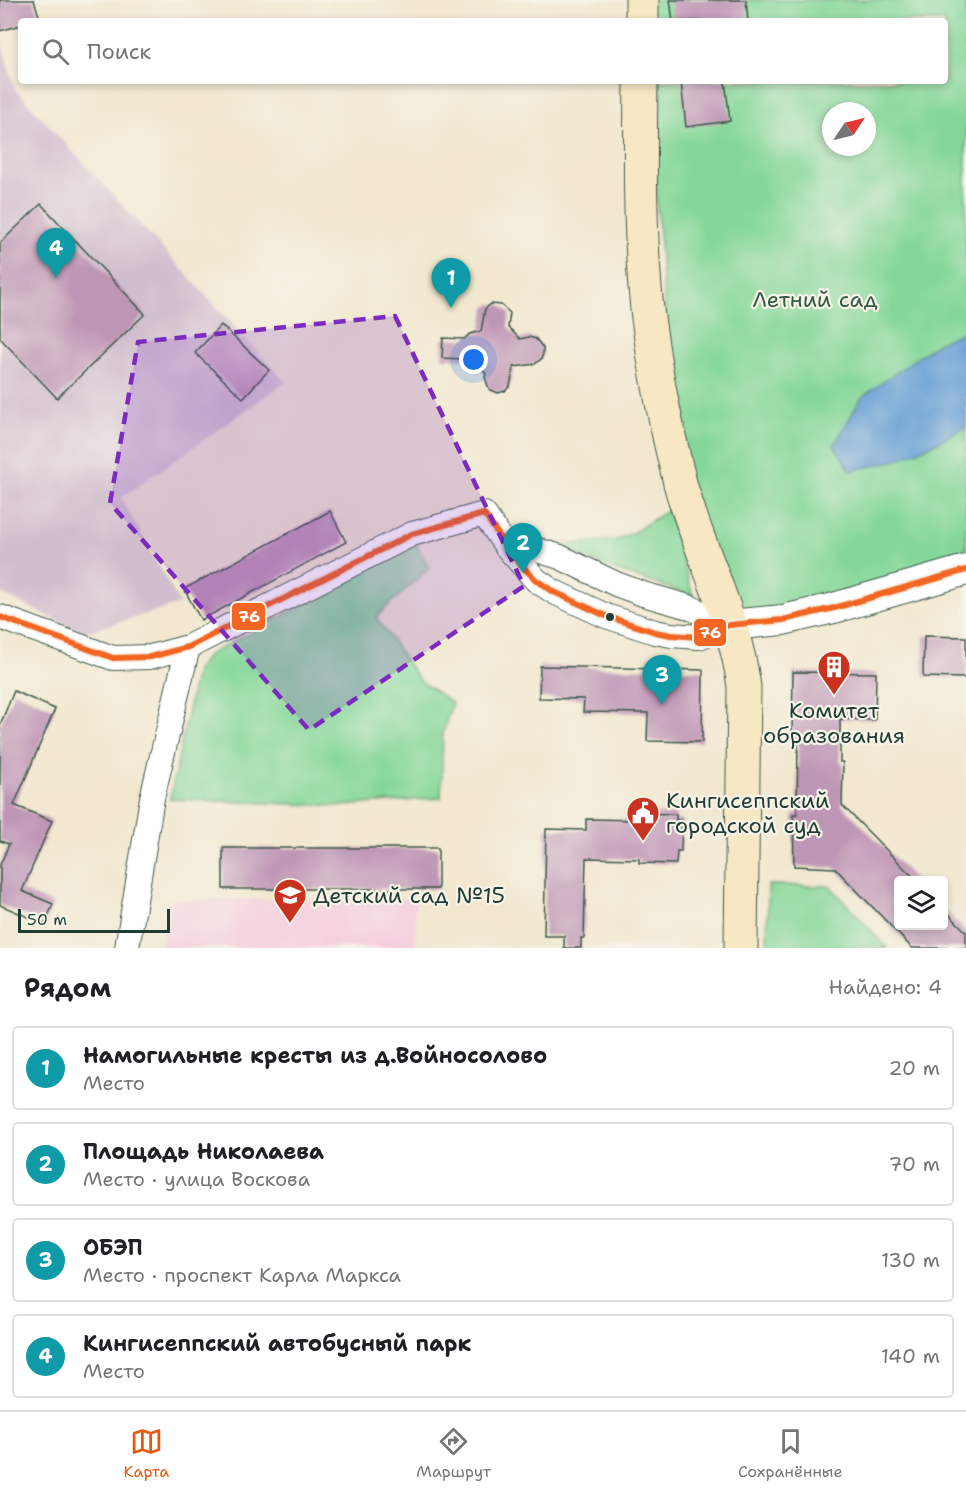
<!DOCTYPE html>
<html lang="ru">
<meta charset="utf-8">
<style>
:root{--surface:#fff;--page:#f6f6f6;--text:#202124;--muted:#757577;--line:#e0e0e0;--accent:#ea580c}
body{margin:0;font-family:"Shantell Sans",sans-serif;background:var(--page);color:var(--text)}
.controls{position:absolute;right:18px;bottom:18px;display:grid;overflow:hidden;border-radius:6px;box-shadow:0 3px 9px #0003}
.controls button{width:54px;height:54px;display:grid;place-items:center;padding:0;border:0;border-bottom:2px solid var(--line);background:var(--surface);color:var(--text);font:30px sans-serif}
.compass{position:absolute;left:822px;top:102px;width:54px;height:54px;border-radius:50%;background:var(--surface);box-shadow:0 3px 9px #0003;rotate:55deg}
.scale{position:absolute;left:18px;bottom:15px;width:152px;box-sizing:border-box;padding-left:6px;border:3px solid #1f3d34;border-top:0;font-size:16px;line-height:21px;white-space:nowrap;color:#1f3d34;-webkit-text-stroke:4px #f7f3e8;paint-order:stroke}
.you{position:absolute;left:474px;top:360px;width:21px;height:21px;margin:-15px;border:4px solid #fff;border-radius:50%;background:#1a73e8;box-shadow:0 0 0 9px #1a73e833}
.badge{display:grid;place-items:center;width:39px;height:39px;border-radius:50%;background:var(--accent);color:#fff;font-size:20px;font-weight:700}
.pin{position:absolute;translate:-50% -50px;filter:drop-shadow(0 2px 3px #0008)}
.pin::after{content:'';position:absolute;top:32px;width:21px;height:18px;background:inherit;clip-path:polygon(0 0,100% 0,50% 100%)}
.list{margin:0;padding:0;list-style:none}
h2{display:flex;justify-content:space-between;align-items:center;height:78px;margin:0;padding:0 24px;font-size:26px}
h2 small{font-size:20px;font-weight:400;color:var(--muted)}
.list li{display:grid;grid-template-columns:39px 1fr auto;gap:18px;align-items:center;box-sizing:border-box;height:84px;margin:0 12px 12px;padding:0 12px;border:2px solid var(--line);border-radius:6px}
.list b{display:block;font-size:22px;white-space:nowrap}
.list p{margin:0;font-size:20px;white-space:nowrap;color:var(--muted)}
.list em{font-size:20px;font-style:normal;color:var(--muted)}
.icon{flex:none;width:33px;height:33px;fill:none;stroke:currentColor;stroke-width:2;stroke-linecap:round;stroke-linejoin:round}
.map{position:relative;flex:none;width:966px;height:948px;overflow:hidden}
.search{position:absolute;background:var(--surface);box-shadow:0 3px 9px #0003;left:18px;right:18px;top:18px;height:66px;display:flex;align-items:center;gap:15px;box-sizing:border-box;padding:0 21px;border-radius:6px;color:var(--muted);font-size:22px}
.sheet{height:462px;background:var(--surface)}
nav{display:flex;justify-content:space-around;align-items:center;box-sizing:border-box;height:84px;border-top:2px solid var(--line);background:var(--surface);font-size:16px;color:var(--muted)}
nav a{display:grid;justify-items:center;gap:3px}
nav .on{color:var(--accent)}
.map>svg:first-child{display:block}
.built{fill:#f4cfde}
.industrial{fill:#d0bdce}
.green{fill:#84d799;stroke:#528a66;stroke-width:1.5;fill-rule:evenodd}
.water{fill:#669fd5;stroke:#426e84;stroke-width:1.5}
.building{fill:#bf97b6}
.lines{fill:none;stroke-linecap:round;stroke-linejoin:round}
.minor-casing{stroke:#3e574b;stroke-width:26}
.tertiary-casing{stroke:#3e574b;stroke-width:32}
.secondary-casing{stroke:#3e574b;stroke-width:35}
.minor{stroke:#fff;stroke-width:24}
.tertiary{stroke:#fff;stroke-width:30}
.secondary{stroke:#f7e8c3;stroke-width:33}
.bus-1-casing{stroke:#f7f3e8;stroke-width:10}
.bus-1{stroke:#f26522;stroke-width:6}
.marked{fill:#7b2cbf;fill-opacity:0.2;stroke:#7b2cbf;stroke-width:4.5;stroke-dasharray:12 8;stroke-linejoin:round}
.bus-dot{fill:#1f3d34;stroke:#f7f3e8;stroke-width:2}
.labels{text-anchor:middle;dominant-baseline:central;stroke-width:4.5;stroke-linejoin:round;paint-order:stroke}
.park-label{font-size:22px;fill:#335c48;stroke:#f7f3e8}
.poi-label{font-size:22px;fill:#1f3d34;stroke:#f7f3e8;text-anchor:start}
.line-badge{stroke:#f7f3e8;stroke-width:2}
.badge-label{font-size:16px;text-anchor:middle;font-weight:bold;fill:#fff}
</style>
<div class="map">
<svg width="966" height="948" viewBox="0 0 966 948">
<rect width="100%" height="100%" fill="#f7f3e8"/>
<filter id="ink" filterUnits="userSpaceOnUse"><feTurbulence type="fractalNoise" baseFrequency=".0167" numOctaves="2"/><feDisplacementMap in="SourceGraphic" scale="12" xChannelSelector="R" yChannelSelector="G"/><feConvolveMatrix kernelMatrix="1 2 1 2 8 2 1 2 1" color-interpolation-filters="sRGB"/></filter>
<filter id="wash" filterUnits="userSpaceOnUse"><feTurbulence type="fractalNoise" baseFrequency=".008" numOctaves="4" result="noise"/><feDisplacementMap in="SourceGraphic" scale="24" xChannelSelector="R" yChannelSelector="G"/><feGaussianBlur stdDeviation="1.35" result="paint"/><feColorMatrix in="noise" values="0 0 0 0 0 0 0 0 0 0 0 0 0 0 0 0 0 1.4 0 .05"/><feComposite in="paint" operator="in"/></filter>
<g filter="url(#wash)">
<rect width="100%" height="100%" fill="#f1e8cf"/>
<polygon class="built" points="415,898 416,948 160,948 170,900"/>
<polygon class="industrial" points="0,39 15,89 286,382 121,498 180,604 83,633 0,593"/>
<g class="green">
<path d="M643 0H966V570L729 625 676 467 648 81H945V21H643ZM831 111H867V147H831Z"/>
<polygon points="668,510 693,596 618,571 579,555 560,545 616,540 634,532"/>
<polygon points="416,544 429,568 376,617 419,680 452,703 443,732 441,798 340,806 170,799 196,671 208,655"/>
<polygon points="768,885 830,886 887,948 767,948"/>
</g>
<polygon class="water" points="966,331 966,427 936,443 897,460 851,471 834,445 862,397 938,343"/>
<g id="blocks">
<g class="building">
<polygon points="0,0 34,0 40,19 33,21 21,21 21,25 0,31"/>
<polygon points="670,0 746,0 748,21 673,21"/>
<polygon points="681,81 725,81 730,121 686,127"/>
<polygon points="41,204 145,314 57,398 0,338 0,243"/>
<polygon points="491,304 501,305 510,313 508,327 520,339 529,337 536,339 543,348 543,354 541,359 535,364 514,367 510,386 505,391 498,393 489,389 485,377 486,374 475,361 469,362 463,359 442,358 443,338 464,339 470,334 481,331 485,309"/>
<polygon points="221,325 269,370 243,398 195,353"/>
<polygon points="330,511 346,542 201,620 184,589"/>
<polygon points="924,636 966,637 966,678 923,677"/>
<polygon points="540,666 703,670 702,742 647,741 648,713 583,712 584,699 539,698"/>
<polygon points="793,672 876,673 875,720 840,719 840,762 843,762 842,805 916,880 898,880 898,926 944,926 944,909 966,932 966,948 912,948 835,868 794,866 793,814 797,814 798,740 792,739"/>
<polygon points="14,691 55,709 14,805 52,821 22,891 53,904 45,924 0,905 0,865 9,844 0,841 0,725"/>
<polygon points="638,813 676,814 676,820 682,820 681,851 677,851 676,864 639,863 639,859 586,858 584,938 581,938 581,948 564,948 564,936 544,936 546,829 586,830 586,819 638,820"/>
<rect x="223" y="848" width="215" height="41"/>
</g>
</g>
</g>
<g filter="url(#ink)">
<use href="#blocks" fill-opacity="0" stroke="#3e574b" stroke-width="1.5"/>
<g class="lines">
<g class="minor-casing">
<g id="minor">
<polyline points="506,546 531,548 560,557 616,584 643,594 689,607 729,625"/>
<polyline points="0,617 113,658 150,657 188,647 412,534 484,514 506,546 536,580 554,592 606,616 655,632 671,635 699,637 729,625"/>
<polyline points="127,948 152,798 188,647"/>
</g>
</g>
<g class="tertiary-casing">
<polyline id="tertiary" points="729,625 783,620 834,608 966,570"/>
</g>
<g class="secondary-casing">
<g id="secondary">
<polyline points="642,21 642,0"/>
<path d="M641 81C640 159 639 240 648 318 655 371 667 431 680 483 699 552 735 616 744 687L741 948"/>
</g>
</g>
<use href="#minor" class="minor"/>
<use href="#tertiary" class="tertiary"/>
<use href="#secondary" class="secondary"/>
<g class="bus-1-casing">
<polyline id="bus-1" points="0,617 113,658 150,657 188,647 412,534 484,514 506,546 526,570 536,580 554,592 606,616 655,632 671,635 699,637 729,625 783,620 834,608 966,570"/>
</g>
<use href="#bus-1" class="bus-1"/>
</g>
</g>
<path class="marked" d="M395 316 524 586 309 730 110 503 138 342Z"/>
<defs>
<g id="building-pin" transform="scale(1.725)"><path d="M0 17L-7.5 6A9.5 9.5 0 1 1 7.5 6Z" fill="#c8321e" stroke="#f7f3e8"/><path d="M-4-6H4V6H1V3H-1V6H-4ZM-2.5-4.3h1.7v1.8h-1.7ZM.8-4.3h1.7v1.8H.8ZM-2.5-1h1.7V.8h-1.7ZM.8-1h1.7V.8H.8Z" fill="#fff"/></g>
<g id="civic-pin" transform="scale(1.725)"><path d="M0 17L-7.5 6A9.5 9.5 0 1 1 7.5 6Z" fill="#c8321e" stroke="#f7f3e8"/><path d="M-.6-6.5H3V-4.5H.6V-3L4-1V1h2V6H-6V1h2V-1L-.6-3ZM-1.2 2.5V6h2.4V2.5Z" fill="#fff"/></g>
<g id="school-pin" transform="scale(1.725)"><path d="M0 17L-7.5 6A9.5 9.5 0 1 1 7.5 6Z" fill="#c8321e" stroke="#f7f3e8"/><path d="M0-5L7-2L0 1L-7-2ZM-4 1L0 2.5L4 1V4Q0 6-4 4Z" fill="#fff"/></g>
</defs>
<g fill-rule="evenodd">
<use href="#building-pin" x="834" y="667"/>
<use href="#civic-pin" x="643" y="813"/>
<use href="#school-pin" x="290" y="895"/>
</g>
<circle class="bus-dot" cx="610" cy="617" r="5"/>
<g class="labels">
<g class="park-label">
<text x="815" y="299">Летний сад</text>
</g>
<g class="poi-label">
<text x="834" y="710" text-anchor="middle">Комитет<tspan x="834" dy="25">образования</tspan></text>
<text x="666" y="800">Кингисеппский<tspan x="666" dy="25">городской суд</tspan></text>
<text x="313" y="895">Детский сад №15</text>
</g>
</g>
<g class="line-badge">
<rect x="231" y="602" width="35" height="29" rx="6" fill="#f26522"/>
<rect x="693" y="618" width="34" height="29" rx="6" fill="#f26522"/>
</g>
<g class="badge-label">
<text x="249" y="622">76</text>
<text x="710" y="638">76</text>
</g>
</svg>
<div class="controls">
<button><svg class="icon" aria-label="layers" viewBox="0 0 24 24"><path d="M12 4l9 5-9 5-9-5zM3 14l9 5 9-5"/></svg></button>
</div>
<svg class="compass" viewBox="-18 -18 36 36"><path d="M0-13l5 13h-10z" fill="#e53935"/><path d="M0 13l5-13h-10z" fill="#757577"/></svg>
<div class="scale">50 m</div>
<div class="you"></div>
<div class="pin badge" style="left:451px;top:308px;background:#0f9aa8">1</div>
<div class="pin badge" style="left:523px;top:573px;background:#0f9aa8">2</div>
<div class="pin badge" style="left:662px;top:705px;background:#0f9aa8">3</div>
<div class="pin badge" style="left:56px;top:278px;background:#0f9aa8">4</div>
<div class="search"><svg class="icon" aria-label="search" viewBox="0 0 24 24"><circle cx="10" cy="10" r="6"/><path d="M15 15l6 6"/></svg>Поиск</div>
</div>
<section class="sheet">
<h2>Рядом<small>Найдено: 4</small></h2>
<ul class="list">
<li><span class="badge" style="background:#0f9aa8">1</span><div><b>Намогильные кресты из д.Войносолово</b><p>Место</p></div><em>20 m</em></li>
<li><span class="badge" style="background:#0f9aa8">2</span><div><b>Площадь Николаева</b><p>Место · улица Воскова</p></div><em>70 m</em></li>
<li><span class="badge" style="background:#0f9aa8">3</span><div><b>ОБЭП</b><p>Место · проспект Карла Маркса</p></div><em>130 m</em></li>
<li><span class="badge" style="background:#0f9aa8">4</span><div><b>Кингисеппский автобусный парк</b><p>Место</p></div><em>140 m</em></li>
</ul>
</section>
<nav>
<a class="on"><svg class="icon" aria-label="map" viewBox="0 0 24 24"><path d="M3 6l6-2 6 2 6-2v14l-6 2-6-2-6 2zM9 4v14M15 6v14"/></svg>Карта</a>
<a><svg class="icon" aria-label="directions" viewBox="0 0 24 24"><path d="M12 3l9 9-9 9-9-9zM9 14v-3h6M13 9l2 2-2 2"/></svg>Маршрут</a>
<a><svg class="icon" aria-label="saved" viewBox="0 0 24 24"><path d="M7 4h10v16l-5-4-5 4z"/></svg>Сохранённые</a>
</nav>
